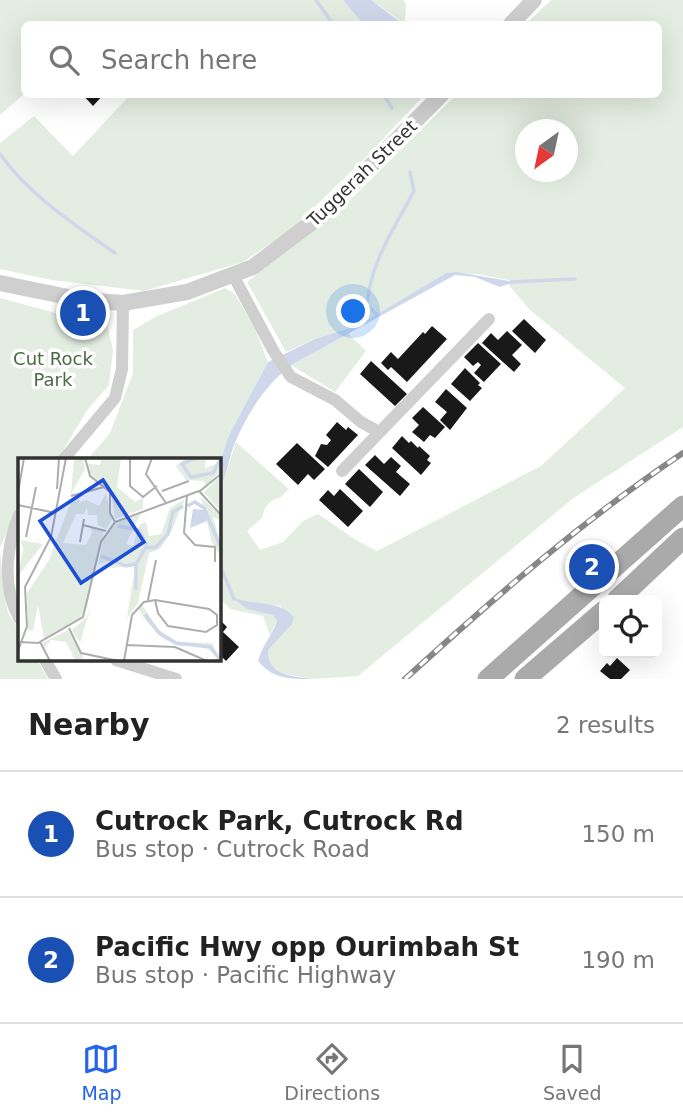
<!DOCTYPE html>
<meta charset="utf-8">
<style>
:root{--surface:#fff;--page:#f6f6f6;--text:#222;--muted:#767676;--line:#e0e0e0;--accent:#2563eb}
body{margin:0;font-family:"DejaVu Sans",sans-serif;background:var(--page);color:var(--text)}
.controls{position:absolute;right:21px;bottom:21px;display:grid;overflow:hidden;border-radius:10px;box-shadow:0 7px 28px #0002}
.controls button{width:63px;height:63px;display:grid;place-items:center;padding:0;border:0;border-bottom:2px solid var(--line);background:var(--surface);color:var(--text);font:35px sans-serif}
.compass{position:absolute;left:515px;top:119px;width:63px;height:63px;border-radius:50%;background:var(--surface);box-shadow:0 7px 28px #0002;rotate:213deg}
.you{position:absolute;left:354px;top:312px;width:24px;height:24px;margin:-18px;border:5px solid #fff;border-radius:50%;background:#1a73e8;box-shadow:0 0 0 10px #1a73e833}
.badge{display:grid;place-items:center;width:46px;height:46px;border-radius:50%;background:var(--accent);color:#fff;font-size:23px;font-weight:700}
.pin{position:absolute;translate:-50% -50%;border:4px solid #fff;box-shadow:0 2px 7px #0006}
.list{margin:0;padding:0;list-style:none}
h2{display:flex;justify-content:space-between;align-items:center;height:91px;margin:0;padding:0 28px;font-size:30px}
h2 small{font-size:23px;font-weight:400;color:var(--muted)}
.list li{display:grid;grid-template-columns:46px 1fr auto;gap:21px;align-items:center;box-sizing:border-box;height:126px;padding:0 28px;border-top:2px solid var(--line)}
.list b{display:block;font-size:26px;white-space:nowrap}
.list p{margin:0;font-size:23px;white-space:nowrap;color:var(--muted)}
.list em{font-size:23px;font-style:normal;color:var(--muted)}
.icon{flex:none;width:38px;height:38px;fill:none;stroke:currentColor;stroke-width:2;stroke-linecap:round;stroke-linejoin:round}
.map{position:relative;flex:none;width:683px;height:679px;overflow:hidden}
.search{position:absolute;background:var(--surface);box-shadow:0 7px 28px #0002;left:21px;right:21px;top:21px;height:77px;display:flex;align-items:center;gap:18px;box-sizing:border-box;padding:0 24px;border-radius:10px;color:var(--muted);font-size:26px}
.sheet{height:343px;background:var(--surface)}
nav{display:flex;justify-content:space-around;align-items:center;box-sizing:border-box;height:98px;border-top:2px solid var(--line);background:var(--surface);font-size:19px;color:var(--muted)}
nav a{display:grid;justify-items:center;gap:4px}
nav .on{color:var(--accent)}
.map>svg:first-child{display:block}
.green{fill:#e4ede1;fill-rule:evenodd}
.water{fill:#cfd8eb}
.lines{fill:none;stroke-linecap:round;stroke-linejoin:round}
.stream{stroke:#cfd8eb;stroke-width:3.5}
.building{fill:#191919}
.minor{stroke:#cfcfcf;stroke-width:12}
.tertiary{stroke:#cfcfcf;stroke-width:16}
.primary{stroke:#aaa;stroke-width:21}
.rail-casing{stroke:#878787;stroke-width:6}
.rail{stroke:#fff;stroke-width:3.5;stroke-dasharray:10;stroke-linecap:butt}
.labels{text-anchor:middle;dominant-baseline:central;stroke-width:7;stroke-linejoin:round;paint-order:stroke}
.street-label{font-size:18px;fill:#323232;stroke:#fff}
.park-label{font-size:18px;fill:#486b41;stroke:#fff}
.inset-river{fill:none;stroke:#cfd8eb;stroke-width:3.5}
.inset-road{fill:none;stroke:#adadad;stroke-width:2}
.view{fill:#1d4ed8;fill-opacity:0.15;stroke:#1d4ed8;stroke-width:3.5}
.inset-edge{fill:none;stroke:#323232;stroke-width:3.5}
</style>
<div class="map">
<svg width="683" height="679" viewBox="0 0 683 679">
<rect width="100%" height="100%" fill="#fff"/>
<g class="green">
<polygon points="0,0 343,0 363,24 24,24 24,94 0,115"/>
<polygon points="371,0 403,0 406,4 405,24"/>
<path d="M551 0H683V427L575 497 358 676 313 679 279 673 271 665 268 657V650L279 637 281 606 241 601 274 615 277 620 270 635 263 616 230 609 219 598V489L227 471 236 442 289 489 281 497 271 501 265 508 262 518 247 531 260 550 283 542 303 521 318 514 356 540 377 551 541 466 625 388 530 310 508 284 512 281 477 274 446 273 359 325 315 339 286 352 247 282 342 208 456 95 658 94V24H526ZM526 130H568V172H526Z"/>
<polygon points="130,95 424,95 369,154 293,228 243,262 144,291 51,280 0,269 0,143 34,116 73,156"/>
<polygon points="225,288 235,294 255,329 268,362 229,435 219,465 219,460 87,460 110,433 133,373 133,330 155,317"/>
<polygon points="0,298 108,327 113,351 109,385 88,409 59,457 55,460 19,460 19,504 0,548 3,586 8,613 19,630 19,660 37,660 48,679 0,679"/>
<polygon points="348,333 366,351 335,392 291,365"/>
</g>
<g class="water">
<polygon points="343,0 371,0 403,24 363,24"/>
<path d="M457 272 514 282 500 287 475 277 455 275 293 364C266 383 245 417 233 448 228 462 227 476 219 489V465L229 435 268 362 315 339 359 325 446 273Z"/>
<path d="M233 598C253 605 280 600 294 617L292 624 268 650C267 676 293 676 313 679 288 679 273 679 258 661 262 645 273 635 277 620L273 615 247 609Z"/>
</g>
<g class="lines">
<g class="stream">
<polyline points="316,0 333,24"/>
<polyline points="383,94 392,108"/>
<path d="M0 154C30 196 74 224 115 253"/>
<polyline points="511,282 575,279"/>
<path d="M377 315 367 305C370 263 395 227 414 191L410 172"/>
<polyline points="219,563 234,599"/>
</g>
</g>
<g class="building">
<polygon points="82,94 104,94 93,106"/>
<polygon points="524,319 546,340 535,353 512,331"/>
<polygon points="432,326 447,339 407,382 391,367 388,370 381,363 391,352 398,359 423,332 425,334"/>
<polygon points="507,331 522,345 512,355 521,364 514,372 482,343 491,333 498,340"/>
<polygon points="478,343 501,364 484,382 474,373 481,365 478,362 473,366 464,357"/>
<polygon points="371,361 407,394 395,406 360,374"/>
<polygon points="465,368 480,383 478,385 482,388 470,401 451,384"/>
<polygon points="446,389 467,408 450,430 440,420 447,412 435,402"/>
<polygon points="423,407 445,427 435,438 430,435 424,442 412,432 419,425 412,418"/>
<polygon points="337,422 346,430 348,427 358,435 328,467 315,456 321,444 327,445 331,440 326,435"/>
<polygon points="402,436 409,443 411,441 418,448 419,446 430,456 427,460 431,463 421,475 392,448"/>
<polygon points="297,443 325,469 314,480 308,474 298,485 276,464"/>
<polygon points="375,455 384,464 391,457 401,466 396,472 410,484 400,496 365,465"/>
<polygon points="359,469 383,492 370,507 345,484"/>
<polygon points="340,489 363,511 348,527 319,500 328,490 334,496"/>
<polygon points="219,619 227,627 223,632 239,647 226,661 221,656 219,659"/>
<polygon points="617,658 630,670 621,679 610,679 600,671 607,663 610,666"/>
</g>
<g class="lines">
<g class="minor">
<polyline points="233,275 274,352 291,377 335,400 361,422 379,432"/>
<polyline points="63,460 115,398 122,369 123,303"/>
<polyline points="342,471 489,319"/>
<path d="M19 515C6 547 2 587 19 618"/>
<polyline points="45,660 56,679"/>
<polyline points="116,660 176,679"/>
</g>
<g class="tertiary">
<polyline points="511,24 534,0"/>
<polyline points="0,283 83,300 123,303 187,292 253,267 323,214 442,94"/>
</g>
<g class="primary">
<polyline points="617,600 683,538"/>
<polyline points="488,679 683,506"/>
<polyline points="525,679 604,611"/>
</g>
<g class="rail-casing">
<path id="rail" d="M405 679C494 598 583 520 683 453"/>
</g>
<use href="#rail" class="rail"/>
</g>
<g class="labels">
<g class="street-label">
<text transform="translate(362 173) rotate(-44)">Tuggerah Street</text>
</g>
<g class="park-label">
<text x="53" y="358">Cut Rock<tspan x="53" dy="21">Park</tspan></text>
</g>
</g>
<g transform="translate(18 458)">
<rect width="203" height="203" fill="#fff"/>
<path d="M56 0H65L67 11 53 36ZM69 0H103L99 29 117 44 125 40V51L97 61 93 34 73 19 68 5 82 7 83 2ZM168 0H188L187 10 203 4V13L188 28 186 23 168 22 158 8ZM203 17V54L186 34ZM88 35 94 62 88 71 80 67 79 57H70L69 49 66 56H58L45 85 68 87 74 75 72 68 86 73 69 148 62 161 26 181 20 147 15 173 10 172 9 135 31 102 53 43 60 39 62 44 68 42 81 48ZM183 39 203 58V62L195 59 203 87V98L194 85ZM167 41 153 74 142 91 131 95 120 145 109 160 117 108 93 110 87 106H99L90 103 80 107 85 81 95 66 123 55 108 86 115 88 122 66 128 64 131 78 143 76 152 50ZM3 82 25 86 0 118 5 91ZM75 142 62 185 67 193 54 172 69 159ZM124 147 140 171 159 184 194 185 203 203 191 191 169 185 163 189 144 180 128 163 120 150ZM50 172 65 197 64 203H58L48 184 33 182 25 192 24 185Z" fill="#e4ede1"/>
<path d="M175 51 186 52 189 63 172 70Z" fill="#cfd8eb"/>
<path class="inset-river" d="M178 0 164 6 173 19 195 15 203 0M169 48 177 44 186 50 203 90M100 68 121 72 129 88M83 98 108 108 118 106V132M119 105 127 90 138 89 150 76 155 54 165 48M127 156 141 175 158 185 192 189 203 203"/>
<path class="inset-road" d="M67 0 72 18 92 34V55L97 64M112 0V28L125 39 139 28M134 0 128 16 148 45M39 31 41 0M144 33 171 23M182 33 203 16M0 35 6 0M169 37 166 75 177 87 197 89V104M53 38 86 29M0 47 37 55M65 67 88 73M8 79 18 29M62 84 66 61M130 142 138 102M51 170 63 195 101 203M2 184 20 185 65 159 83 84 97 64 181 33 203 57M22 184 32 203M108 187 157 189 189 203M0 193 9 168 7 129 33 79 48 0M106 203 114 157 126 144 137 142 191 151 199 157V167L188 174 150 168 140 155 137 142"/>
<path class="view" d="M85 22 126 84 63 125 22 63Z"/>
<rect width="203" height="203" class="inset-edge"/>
</g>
</svg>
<div class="controls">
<button><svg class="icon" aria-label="locate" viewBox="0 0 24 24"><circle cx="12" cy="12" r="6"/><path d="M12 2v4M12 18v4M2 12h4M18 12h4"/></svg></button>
</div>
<svg class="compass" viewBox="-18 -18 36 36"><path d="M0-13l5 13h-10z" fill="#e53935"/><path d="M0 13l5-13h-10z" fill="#767676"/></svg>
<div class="you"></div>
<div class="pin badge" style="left:83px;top:313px;background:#1a4fb4">1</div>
<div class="pin badge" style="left:592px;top:567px;background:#1a4fb4">2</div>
<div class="search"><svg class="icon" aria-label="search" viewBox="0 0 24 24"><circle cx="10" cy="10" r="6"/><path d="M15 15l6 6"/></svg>Search here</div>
</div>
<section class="sheet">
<h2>Nearby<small>2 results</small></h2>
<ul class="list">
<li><span class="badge" style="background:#1a4fb4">1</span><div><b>Cutrock Park, Cutrock Rd</b><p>Bus stop · Cutrock Road</p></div><em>150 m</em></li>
<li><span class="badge" style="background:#1a4fb4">2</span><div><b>Pacific Hwy opp Ourimbah St</b><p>Bus stop · Pacific Highway</p></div><em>190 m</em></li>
</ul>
</section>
<nav>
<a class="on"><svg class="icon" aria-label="map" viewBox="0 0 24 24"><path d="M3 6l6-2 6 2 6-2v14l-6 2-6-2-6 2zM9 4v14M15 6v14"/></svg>Map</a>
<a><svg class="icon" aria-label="directions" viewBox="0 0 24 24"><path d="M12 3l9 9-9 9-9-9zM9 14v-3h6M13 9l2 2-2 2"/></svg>Directions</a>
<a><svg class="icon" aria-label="saved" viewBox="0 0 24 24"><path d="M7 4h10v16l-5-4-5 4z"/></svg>Saved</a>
</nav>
